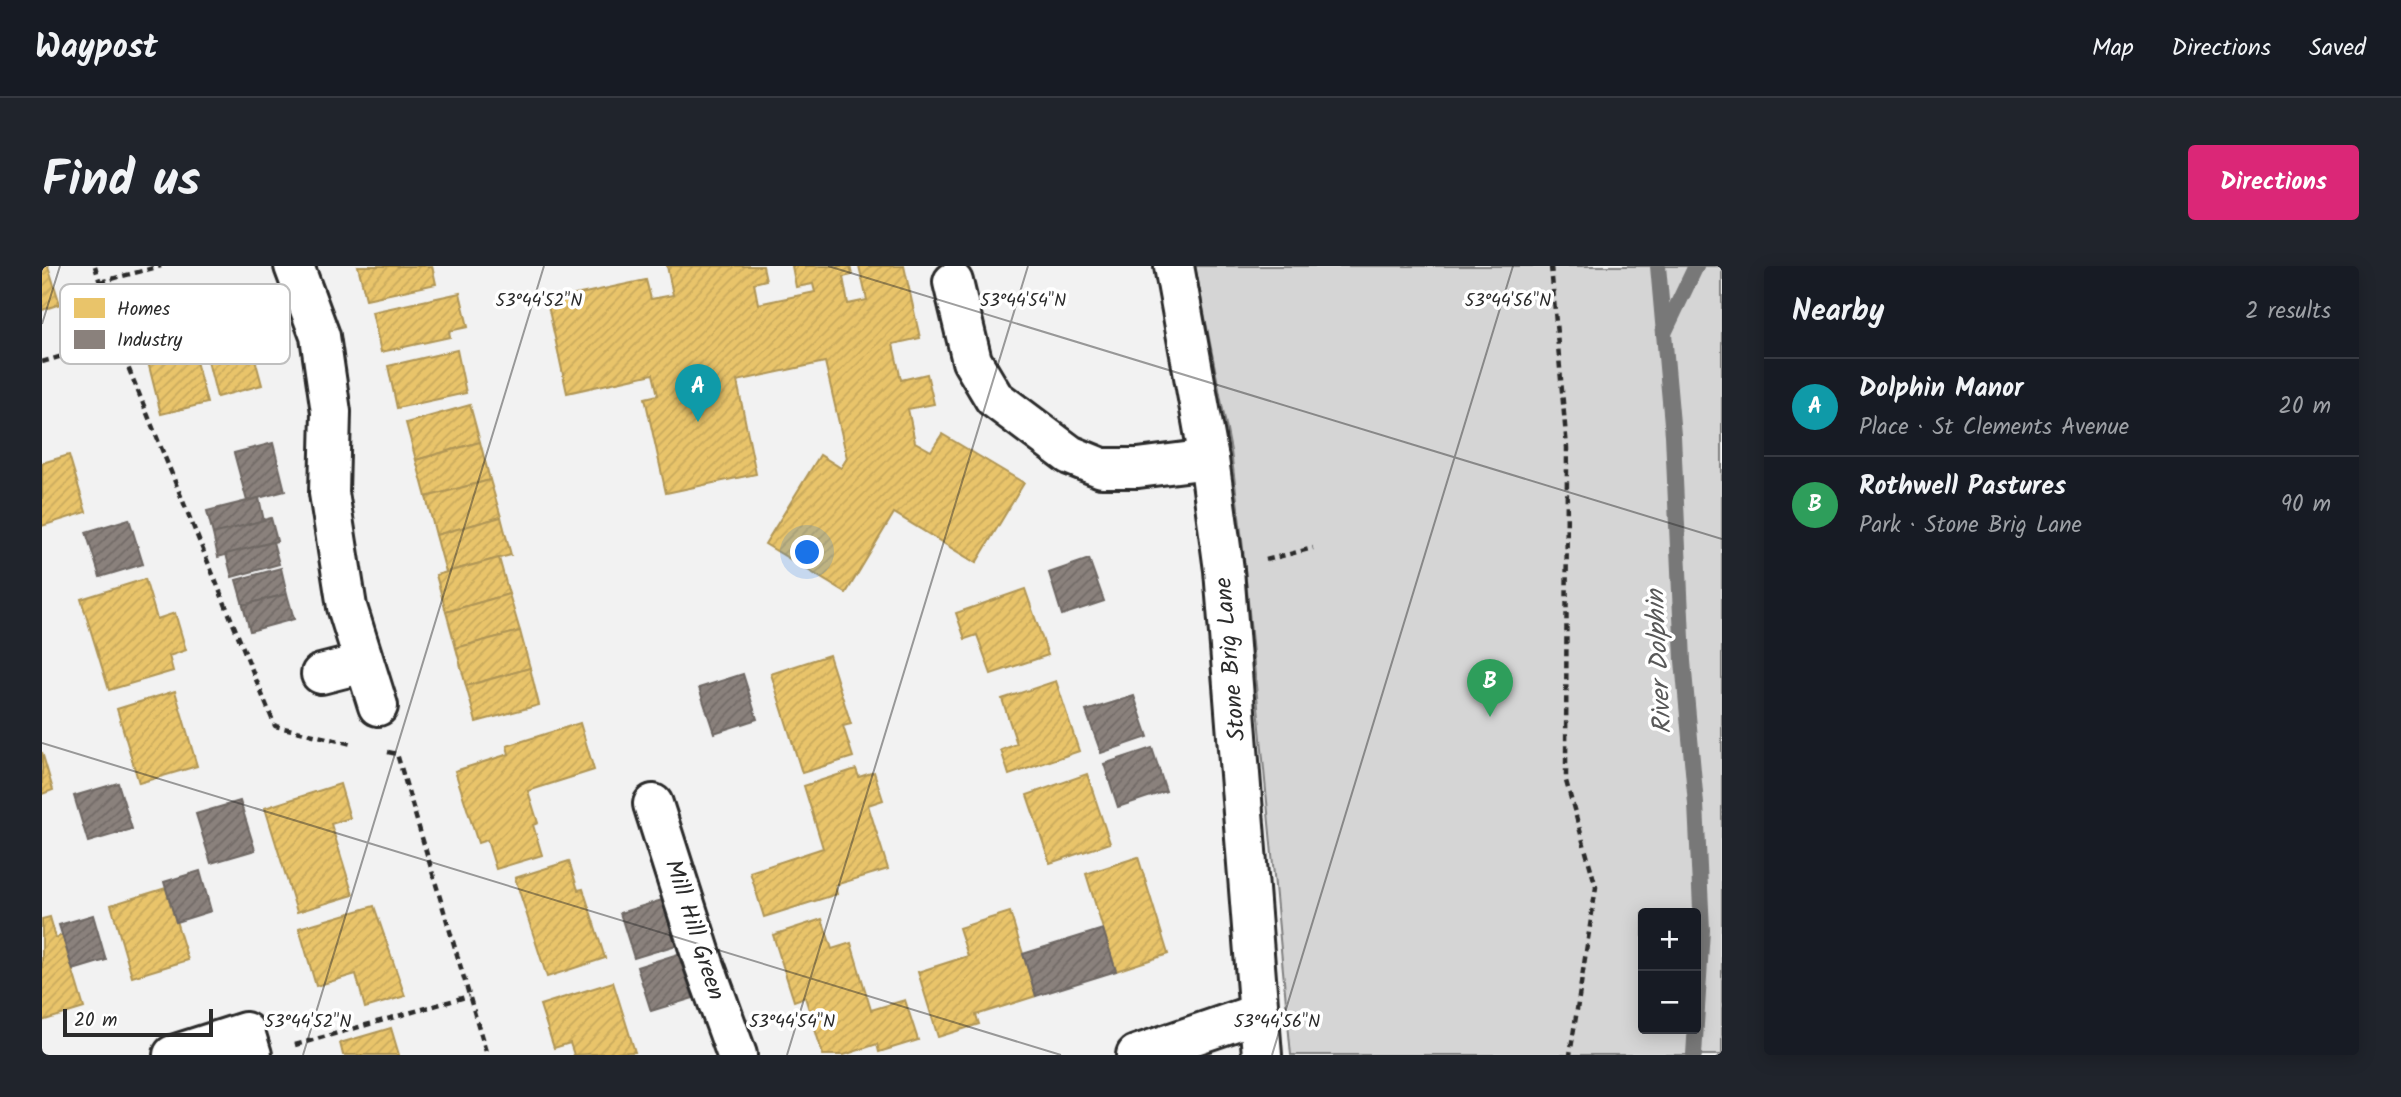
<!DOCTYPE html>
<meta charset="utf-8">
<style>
:root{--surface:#171b24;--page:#20242c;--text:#f1f3f6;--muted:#9ea1a6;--line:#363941;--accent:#db2777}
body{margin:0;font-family:Kalam,sans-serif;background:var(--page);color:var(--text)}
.controls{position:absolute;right:21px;bottom:21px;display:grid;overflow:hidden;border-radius:7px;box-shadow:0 4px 18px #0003}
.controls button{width:63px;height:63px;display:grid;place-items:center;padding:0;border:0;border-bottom:2px solid var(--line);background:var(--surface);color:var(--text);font:35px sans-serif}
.scale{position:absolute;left:21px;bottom:18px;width:150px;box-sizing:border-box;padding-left:7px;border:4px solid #2b2b2b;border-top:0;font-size:19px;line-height:24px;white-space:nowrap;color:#2b2b2b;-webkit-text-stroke:5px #fff;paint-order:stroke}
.you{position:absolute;left:766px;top:287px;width:24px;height:24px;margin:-18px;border:5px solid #fff;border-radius:50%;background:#1a73e8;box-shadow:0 0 0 10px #1a73e833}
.badge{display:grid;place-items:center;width:46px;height:46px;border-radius:50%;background:var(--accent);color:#fff;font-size:23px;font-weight:700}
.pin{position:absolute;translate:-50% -58px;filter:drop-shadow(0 2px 4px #0008)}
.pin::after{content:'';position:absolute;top:37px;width:24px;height:21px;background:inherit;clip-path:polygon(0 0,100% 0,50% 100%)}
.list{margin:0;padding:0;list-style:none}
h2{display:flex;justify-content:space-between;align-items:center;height:91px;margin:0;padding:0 28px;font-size:30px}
h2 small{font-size:23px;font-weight:400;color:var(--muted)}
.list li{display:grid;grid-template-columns:46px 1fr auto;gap:21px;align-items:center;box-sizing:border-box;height:98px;padding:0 28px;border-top:2px solid var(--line)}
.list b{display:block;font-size:26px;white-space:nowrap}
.list p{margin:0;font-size:23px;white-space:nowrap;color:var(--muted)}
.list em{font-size:23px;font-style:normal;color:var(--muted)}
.map{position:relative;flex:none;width:1680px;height:789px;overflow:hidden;border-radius:7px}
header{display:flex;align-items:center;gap:42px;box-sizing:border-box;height:98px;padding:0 35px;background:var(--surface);border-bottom:2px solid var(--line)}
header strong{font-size:33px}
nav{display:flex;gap:38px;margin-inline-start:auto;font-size:24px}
.intro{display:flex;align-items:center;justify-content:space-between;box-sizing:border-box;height:168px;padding:0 42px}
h1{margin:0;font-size:49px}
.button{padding:18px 32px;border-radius:7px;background:var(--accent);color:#fff;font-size:24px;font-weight:700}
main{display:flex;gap:42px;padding:0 42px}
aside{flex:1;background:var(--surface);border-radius:7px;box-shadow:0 4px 18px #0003}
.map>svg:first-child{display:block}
.green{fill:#d5d5d5;stroke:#808080;stroke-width:2;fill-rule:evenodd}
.homes{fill:url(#homes-hatch);stroke:#b09657;stroke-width:2}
.industry{fill:url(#industry-hatch);stroke:#6e6764;stroke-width:2}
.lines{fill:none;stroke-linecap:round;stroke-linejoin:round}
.stream{stroke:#787878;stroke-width:16}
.minor-casing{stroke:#2b2b2b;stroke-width:44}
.path{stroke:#2b2b2b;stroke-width:4.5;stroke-dasharray:7 5;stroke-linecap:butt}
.minor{stroke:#fff;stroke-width:38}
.ticks{fill:none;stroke:#2b2b2b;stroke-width:2;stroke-opacity:0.45}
.labels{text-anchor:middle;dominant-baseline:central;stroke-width:7;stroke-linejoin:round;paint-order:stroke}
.street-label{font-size:24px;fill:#2b2b2b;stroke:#fff}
.water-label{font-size:26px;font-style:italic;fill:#585858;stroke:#fff}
.key{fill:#fff;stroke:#bfbfbf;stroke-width:2}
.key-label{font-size:19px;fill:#2b2b2b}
.ticks-label{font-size:18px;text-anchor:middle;fill:#2b2b2b;stroke:#fff;stroke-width:7;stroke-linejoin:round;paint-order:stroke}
</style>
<header>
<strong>Waypost</strong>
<nav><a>Map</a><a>Directions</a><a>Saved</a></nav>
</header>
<div class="intro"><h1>Find us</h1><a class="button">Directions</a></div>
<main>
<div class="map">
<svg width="1680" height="789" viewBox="0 0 1680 789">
<defs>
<pattern id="homes-hatch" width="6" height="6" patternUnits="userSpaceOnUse" patternTransform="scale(1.75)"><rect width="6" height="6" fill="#e9c46a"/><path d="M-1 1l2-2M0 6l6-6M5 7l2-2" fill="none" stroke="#c8a95c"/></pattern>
<pattern id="industry-hatch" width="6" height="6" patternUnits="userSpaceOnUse" patternTransform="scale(1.75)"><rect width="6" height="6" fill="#8a817c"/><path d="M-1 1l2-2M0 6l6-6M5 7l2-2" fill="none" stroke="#716a66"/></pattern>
</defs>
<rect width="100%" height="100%" fill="#f2f2f2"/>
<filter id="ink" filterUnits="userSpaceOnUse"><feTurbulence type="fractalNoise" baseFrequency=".0143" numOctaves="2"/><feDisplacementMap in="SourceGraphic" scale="14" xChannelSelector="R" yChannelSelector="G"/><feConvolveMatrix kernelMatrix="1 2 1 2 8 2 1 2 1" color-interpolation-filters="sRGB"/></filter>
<g filter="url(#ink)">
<path class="green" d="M1153 0H1680V789H1249L1201 282 1189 185ZM1601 647H1654V763H1601Z"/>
<g class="homes">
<polygon points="0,0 6,0 18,38 0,44"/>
<polygon points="316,0 390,0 394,18 324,33"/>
<polygon points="625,0 721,0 724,14 712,17 716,38 773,26 771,18 754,21 750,0 808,0 810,9 801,11 806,38 825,34 817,0 862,0 878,72 851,78 859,114 885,108 892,138 866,143 873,176 889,185 900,168 982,217 934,297 852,247 804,327 723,278 778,189 799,202 805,192 783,96 695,115 714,208 624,227 603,132 616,129 611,108 525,127 505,35 604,14 609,33 631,29"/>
<polygon points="418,27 426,61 407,65 408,71 339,86 330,46"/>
<polygon points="202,52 220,119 175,131 158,63"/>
<polygon points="145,61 165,137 119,148 100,72"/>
<polygon points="415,84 424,127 355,142 346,100"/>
<polygon points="428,139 438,176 374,194 364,157"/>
<polygon points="438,176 448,214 384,231 374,194"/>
<polygon points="27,189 44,246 0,260 0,197"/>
<polygon points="448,214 459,251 394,269 384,231"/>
<polygon points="459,251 469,289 404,306 394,269"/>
<polygon points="457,292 467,328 404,346 394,309"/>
<polygon points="103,313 115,353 133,347 144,384 127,390 131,405 67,424 39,333"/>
<polygon points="983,323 1006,389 949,408 935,369 923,373 914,347"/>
<polygon points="467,328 478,365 414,382 404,346"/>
<polygon points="478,365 488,402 424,420 414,382"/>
<polygon points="787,389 809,458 801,460 811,491 760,507 729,408"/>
<polygon points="488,402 497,439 434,456 424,420"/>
<polygon points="1014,415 1037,485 967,509 959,484 975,478 960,433"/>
<polygon points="133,425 155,500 97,517 75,443"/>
<polygon points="538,457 552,504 486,525 496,557 491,559 500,589 454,603 445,574 436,577 413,505 467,488 465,480"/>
<polygon points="0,486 11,524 0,528"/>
<polygon points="814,503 817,511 832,506 841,534 826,539 846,603 793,619 795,628 722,651 708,606 781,582 762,520"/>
<polygon points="1045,508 1068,577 1008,597 985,529"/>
<polygon points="298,518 308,552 289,558 311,629 255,646 223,542"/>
<polygon points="1096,591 1126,688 1074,705 1044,608"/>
<polygon points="527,595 536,624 541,623 563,692 505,711 473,612"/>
<polygon points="124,622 146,694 90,711 69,639"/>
<polygon points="332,640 363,730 323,742 314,708 274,720 257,662"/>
<polygon points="968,646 994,730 934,749 937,758 896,771 876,706 926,690 917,662"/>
<polygon points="8,651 14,672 20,669 42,742 0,755 0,653"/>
<polygon points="780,653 790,683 809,677 829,744 863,734 876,774 837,786 835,778 802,789 781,789 763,731 752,735 731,669"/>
<polygon points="571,716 593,786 532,789 528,777 512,782 498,739"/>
<polygon points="349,762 357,789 301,789 298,777"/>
</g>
<g class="industry">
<polygon points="231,177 243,225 205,235 192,187"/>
<polygon points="217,232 222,255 171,268 165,245"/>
<polygon points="229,252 235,275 176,291 171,268"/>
<polygon points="87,253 101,298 58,311 44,266"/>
<polygon points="231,276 237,298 190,311 184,288"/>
<polygon points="1047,293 1062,335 1020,349 1007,307"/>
<polygon points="239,302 245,328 201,339 194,314"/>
<polygon points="245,328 252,353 208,365 201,339"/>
<polygon points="701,408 715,453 672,467 657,422"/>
<polygon points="1092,430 1106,471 1059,487 1044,445"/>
<polygon points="1110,482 1124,525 1076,541 1062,498"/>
<polygon points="76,517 90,563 46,576 32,530"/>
<polygon points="198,535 213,584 169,597 154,548"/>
<polygon points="158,605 169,645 134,656 122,616"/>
<polygon points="620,634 634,679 592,692 578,647"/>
<polygon points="51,649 64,694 31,704 17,659"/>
<polygon points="1061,663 1074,705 994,730 981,688"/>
<polygon points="636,688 651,732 609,745 595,701"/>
</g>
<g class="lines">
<g class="stream">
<polyline points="1616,0 1631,169 1641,395 1654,538 1660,664 1652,789"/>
<polyline points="1622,67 1654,0"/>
</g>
<g class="minor-casing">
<g id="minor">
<polyline points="252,0 278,70 289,146 287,227 305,341 336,440"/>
<polyline points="1132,0 1167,193 1182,304 1220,789"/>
<polyline points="911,16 930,95 952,132 1028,189 1060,202 1096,202 1167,193"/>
<polyline points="279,408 322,397"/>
<polyline points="611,538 662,698 695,789"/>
<polyline points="131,789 203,766 210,789"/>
<polyline points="1094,789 1217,747"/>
</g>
</g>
<g class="path">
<polyline points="53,0 75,74 233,460 310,478"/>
<polyline points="1509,0 1525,182 1524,515 1554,621 1528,789"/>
<polyline points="58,16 119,0"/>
<polyline points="0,96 75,74"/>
<polyline points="1224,294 1271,282"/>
<polyline points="346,486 355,488 445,789"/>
<polyline points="253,779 427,730"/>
</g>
<use href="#minor" class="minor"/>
</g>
</g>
<path class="ticks" d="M786 0 1680 273M0 58 18 0M0 477 1019 789M261 789 502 0M745 789 986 0M1230 789 1471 0"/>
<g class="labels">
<g class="street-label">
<text transform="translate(1189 393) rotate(-95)">Stone Brig Lane</text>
<text transform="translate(652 664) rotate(72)">Mill Hill Green</text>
</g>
<g class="water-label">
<text transform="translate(1618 396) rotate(-93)">River Dolphin</text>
</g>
</g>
<rect x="18" y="18" width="230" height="80" rx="10" class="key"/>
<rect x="32" y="32" width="31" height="20" fill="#e9c46a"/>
<rect x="32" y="64" width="31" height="19" fill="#8a817c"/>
<g class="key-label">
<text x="75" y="49">Homes</text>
<text x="75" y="80">Industry</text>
</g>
<g class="ticks-label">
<text x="497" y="40">53°44'52"N</text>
<text x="981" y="40">53°44'54"N</text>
<text x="1466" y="40">53°44'56"N</text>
<text x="266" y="761">53°44'52"N</text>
<text x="750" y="761">53°44'54"N</text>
<text x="1235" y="761">53°44'56"N</text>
</g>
</svg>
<div class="controls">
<button>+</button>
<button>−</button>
</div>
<div class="scale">20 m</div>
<div class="you"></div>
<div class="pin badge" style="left:656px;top:156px;background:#0f9aa8">A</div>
<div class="pin badge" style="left:1448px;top:451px;background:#2e9e5b">B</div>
</div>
<aside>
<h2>Nearby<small>2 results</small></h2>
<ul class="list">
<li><span class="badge" style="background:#0f9aa8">A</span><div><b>Dolphin Manor</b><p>Place · St Clements Avenue</p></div><em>20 m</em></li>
<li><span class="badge" style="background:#2e9e5b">B</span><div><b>Rothwell Pastures</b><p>Park · Stone Brig Lane</p></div><em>90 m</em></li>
</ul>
</aside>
</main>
